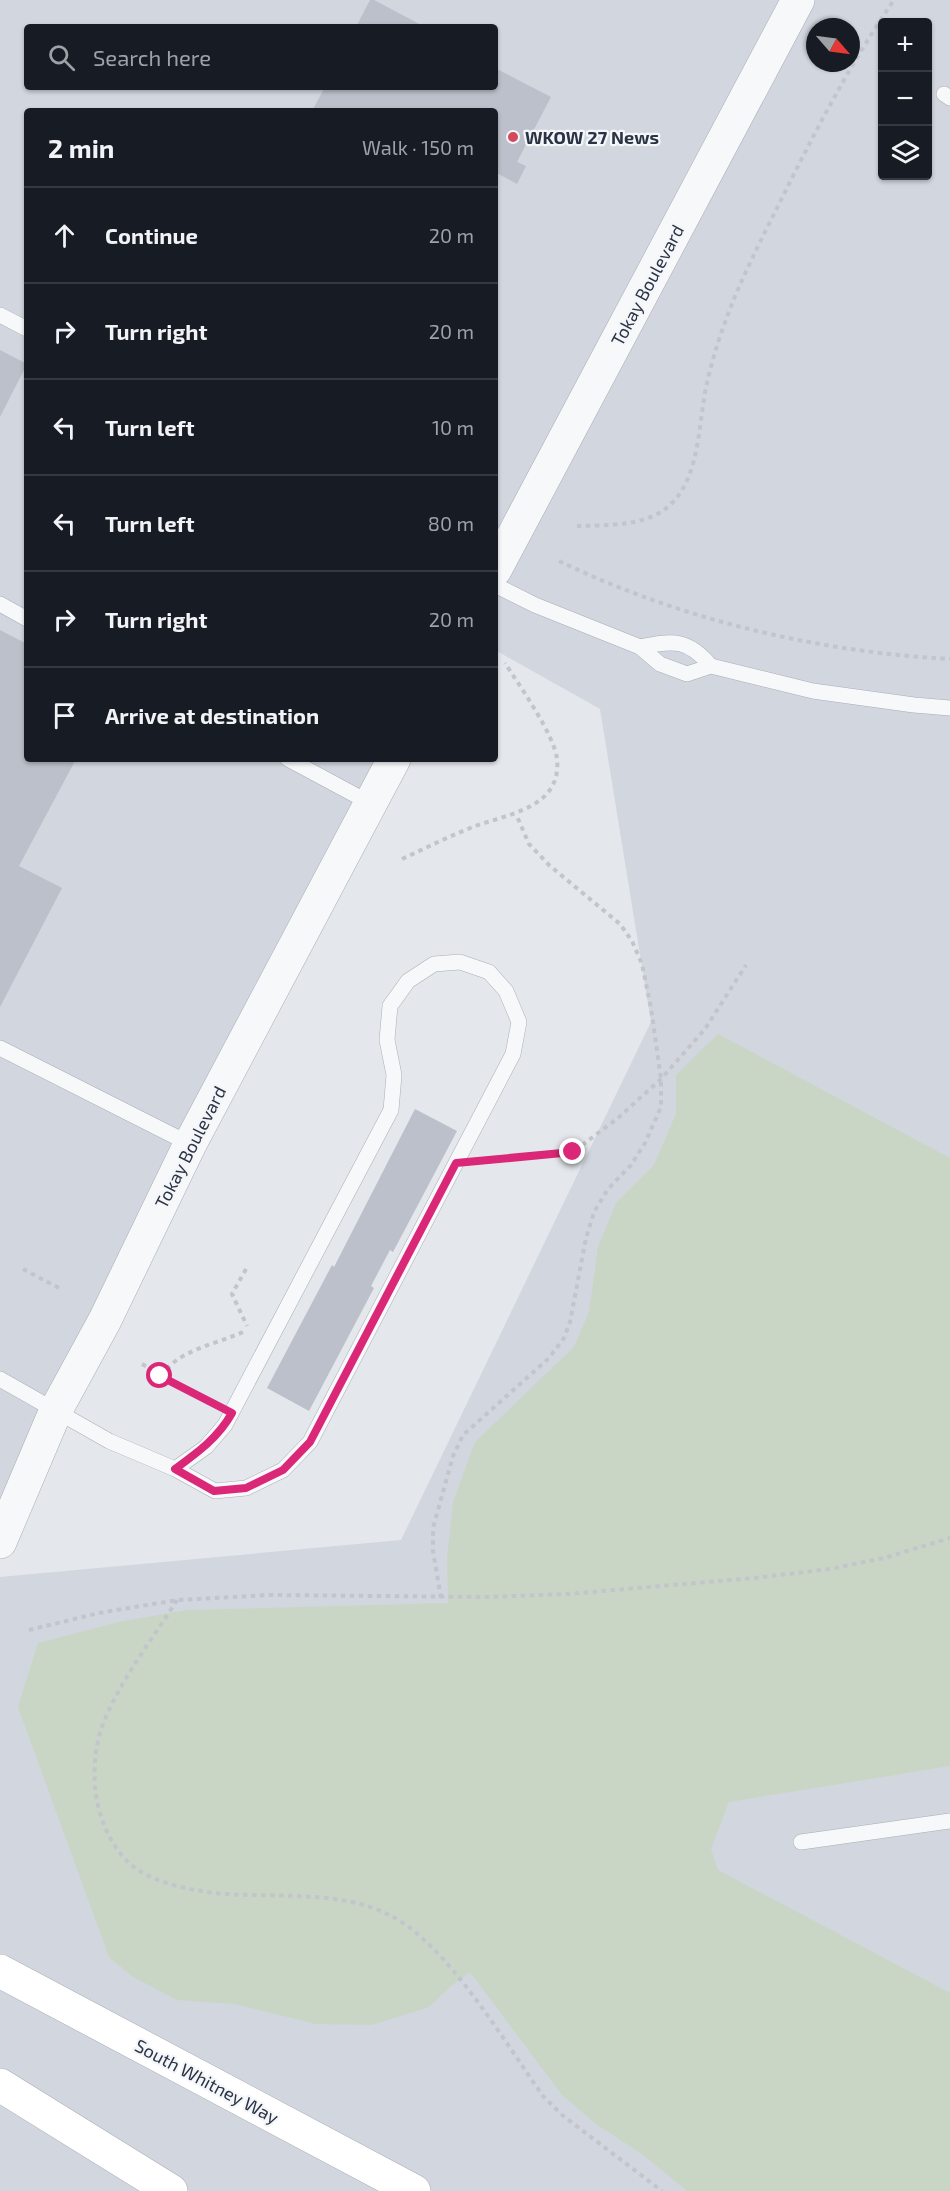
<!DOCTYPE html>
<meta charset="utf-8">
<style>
:root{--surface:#171b24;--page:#242831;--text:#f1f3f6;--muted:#9ea1a6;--line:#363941}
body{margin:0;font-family:"Exo 2",sans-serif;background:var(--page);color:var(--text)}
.controls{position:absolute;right:18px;top:18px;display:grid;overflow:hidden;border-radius:6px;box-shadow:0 2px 4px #0004}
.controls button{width:54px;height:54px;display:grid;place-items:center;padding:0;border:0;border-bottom:2px solid var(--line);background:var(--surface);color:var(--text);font:30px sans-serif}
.compass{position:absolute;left:806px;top:18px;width:54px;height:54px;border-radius:50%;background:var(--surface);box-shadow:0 2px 4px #0004;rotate:118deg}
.stop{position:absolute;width:18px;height:18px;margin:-14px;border:4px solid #db2777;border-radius:50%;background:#fff}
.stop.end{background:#db2777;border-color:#fff;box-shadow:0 2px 6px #0008}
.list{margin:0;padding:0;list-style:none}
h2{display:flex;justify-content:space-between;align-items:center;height:78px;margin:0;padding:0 24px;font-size:26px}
h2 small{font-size:20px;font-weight:400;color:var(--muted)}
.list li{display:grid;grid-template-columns:39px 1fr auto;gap:18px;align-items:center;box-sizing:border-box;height:96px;padding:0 24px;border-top:2px solid var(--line)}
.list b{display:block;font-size:22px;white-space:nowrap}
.list em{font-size:20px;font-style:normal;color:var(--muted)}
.icon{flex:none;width:33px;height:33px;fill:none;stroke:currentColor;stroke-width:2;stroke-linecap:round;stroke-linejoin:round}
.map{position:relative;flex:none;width:950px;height:2191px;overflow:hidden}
.search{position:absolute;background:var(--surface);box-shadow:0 2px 4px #0004;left:24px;top:24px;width:474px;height:66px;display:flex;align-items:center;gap:15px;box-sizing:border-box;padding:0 21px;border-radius:6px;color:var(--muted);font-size:22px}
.panel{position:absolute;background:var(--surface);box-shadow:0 2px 4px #0004;left:24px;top:108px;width:474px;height:654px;border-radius:6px}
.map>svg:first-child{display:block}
.built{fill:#d2d6de;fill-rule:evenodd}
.green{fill:#c9d6c5}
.building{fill:#bbc0ca}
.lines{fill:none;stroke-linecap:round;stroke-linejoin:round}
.service-casing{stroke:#a9aeb7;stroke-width:16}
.tertiary-casing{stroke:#a9aeb7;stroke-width:34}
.secondary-casing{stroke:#a9aeb7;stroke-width:34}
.path{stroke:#c2c5cb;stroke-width:4;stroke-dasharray:4.5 4.5;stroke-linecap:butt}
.service{stroke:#f7f8fa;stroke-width:15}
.tertiary{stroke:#f7f8fa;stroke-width:33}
.secondary{stroke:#fff;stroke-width:33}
.route{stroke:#db2777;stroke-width:8}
.poi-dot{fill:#d1495b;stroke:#f4f6f9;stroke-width:2}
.labels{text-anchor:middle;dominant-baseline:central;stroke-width:4.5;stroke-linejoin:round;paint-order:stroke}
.poi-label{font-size:18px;font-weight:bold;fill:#2b3445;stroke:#f4f6f9;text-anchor:start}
.street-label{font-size:18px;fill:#2b3445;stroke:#f4f6f9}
</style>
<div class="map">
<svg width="950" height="2191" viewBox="0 0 950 2191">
<rect width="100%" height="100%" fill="#e4e7ec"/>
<path class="built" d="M0 0H950V2191H0V1577L401 1540 651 1022 600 709 495 650V111H27V759H394L0 1542ZM882 22H928V176H882ZM27 27H495V87H27ZM815 27H851V63H815Z"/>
<polygon class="green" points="718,1034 950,1158 950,1766 729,1802 711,1849 718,1870 950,1993 950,2191 687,2191 642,2154 596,2124 562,2095 470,1972 451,1986 429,2007 372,2025 316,2024 235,2004 177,2000 133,1977 109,1957 18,1707 38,1643 119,1622 186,1610 448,1603 447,1559 453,1502 475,1442 574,1347 589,1312 598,1247 616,1203 654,1165 676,1114 676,1075"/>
<g class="building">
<polygon points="370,0 374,0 425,27 356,27"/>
<polygon points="495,68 551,97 517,162 526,166 517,184 495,172 495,111 312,111 325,87 495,87"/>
<polygon points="0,350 27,364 0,417"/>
<polygon points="0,630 27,644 27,759 76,759 19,866 62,888 0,1007"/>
<polygon points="415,1109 457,1131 393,1252 390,1250 371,1286 374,1288 309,1411 267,1388 332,1265 334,1267"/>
</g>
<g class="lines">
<g class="service-casing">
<g id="service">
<polyline points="944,94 950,98"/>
<polyline points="0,315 27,329"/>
<polyline points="495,585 535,605 640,647 660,664 687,674 711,666 813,691 914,705 950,708"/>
<polyline points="0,604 27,619"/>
<path d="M640 647C674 640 688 639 711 666"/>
<polyline points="288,759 370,803"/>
<polyline points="0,1048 190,1144"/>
<polyline points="0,1379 109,1441 175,1469 215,1491 246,1488 283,1470 310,1442 513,1054 519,1022 506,991 489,972 460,962 434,964 408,981 390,1006 387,1040 394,1075 391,1110 225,1425 206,1447 175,1469"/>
<polyline points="801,1842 950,1821"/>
</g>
</g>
<g class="tertiary-casing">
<g id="tertiary">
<polyline points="495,570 798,0"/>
<polyline points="0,1542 56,1410 105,1320 190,1144 394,759"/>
</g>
</g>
<g class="secondary-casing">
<g id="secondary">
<polyline points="0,1971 414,2191"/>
<polyline points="0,2085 171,2191"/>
</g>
</g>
<g class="path">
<path d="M577 526C608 525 649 527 672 503 701 473 698 422 707 383 713 355 723 327 733 301 749 263 768 226 786 190 819 124 852 61 894 0"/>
<path d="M559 561C679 619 817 652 950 659"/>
<path d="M402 859C426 848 449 836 473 827 506 814 562 809 557 759 554 734 519 685 505 663"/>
<polyline points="486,1162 573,1152 618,1118 661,1079 705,1029 746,965"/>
<polyline points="23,1269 59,1288"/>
<polyline points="246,1269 232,1294 247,1326"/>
<polyline points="142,1364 209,1401"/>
<path d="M161 1376C178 1350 214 1345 243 1332"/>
<polyline points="441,1598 433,1551 433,1528 453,1456 463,1435 549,1358 564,1338 570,1322 586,1238 594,1212 608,1189 631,1165 645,1143 661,1107 661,1079 651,1008 642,964 632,941 620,924 549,865 529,844 516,814"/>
<path d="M177 1600C152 1640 120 1680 103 1724 87 1768 93 1825 126 1860 147 1882 186 1889 214 1893 273 1899 340 1888 393 1917 448 1946 506 2044 543 2096L562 2115 662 2191"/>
<polyline points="29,1630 99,1613 177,1600 269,1595 487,1597 568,1594 754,1578 830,1569 884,1558 950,1538"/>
</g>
<use href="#service" class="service"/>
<use href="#tertiary" class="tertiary"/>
<use href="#secondary" class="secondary"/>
</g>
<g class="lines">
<path class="route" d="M160 1376 232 1413C218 1438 197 1453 175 1469L214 1491 246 1488 283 1470 310 1442 456 1163 573 1152"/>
</g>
<circle class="poi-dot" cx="513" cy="137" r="6"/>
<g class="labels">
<g class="poi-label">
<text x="525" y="137">WKOW 27 News</text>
</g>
<g class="street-label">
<text transform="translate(647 285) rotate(-62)">Tokay Boulevard</text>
<text transform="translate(190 1147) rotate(-63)">Tokay Boulevard</text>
<text transform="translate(207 2081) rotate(28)">South Whitney Way</text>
</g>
</g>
</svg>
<div class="controls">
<button>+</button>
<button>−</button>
<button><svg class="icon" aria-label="layers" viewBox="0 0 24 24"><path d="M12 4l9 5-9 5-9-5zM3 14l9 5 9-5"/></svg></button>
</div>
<svg class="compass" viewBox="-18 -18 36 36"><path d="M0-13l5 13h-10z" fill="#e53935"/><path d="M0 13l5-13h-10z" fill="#9ea1a6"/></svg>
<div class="stop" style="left:160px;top:1376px"></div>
<div class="stop end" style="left:573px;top:1152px"></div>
<div class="search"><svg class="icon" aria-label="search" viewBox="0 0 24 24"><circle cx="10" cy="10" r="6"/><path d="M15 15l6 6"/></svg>Search here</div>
<section class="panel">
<h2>2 min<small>Walk · 150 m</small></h2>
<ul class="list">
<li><svg class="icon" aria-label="ahead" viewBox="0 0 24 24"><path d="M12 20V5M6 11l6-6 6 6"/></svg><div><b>Continue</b></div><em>20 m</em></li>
<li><svg class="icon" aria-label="right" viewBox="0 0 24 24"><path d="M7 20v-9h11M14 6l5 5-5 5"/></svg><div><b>Turn right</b></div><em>20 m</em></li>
<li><svg class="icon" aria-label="left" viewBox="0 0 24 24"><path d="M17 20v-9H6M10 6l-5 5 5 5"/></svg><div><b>Turn left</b></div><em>10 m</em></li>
<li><svg class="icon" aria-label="left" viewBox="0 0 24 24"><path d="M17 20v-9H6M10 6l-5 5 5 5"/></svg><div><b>Turn left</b></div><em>80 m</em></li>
<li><svg class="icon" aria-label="right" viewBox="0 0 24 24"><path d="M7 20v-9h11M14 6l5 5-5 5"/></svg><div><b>Turn right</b></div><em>20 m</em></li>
<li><svg class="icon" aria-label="arrive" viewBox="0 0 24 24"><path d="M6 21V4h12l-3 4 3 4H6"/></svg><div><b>Arrive at destination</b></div></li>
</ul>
</section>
</div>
